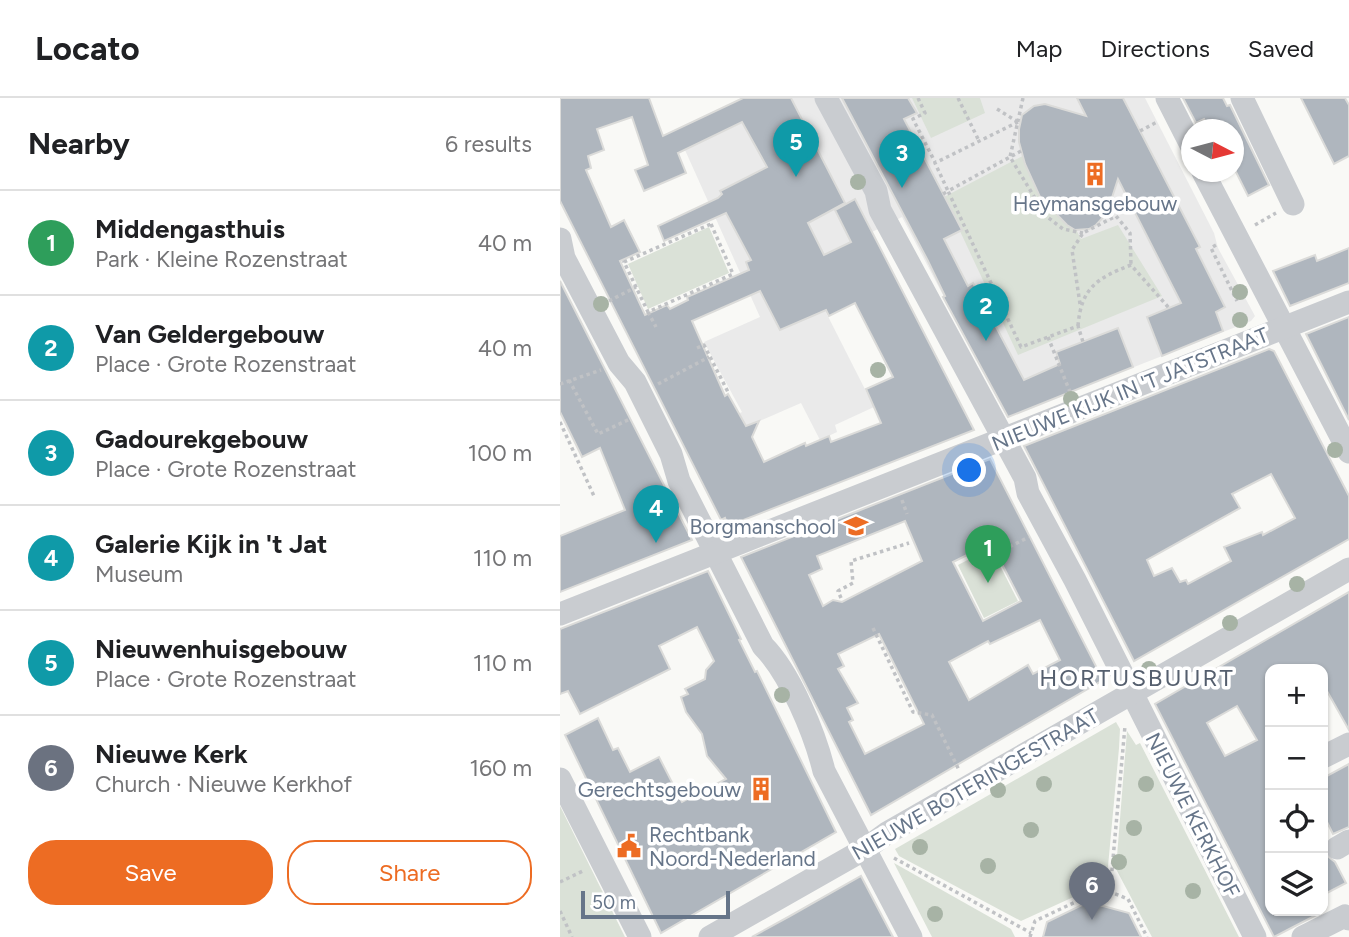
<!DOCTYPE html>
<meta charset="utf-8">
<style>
:root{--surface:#fff;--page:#f2f2f2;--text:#202124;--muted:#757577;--line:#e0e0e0;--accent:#ed6c23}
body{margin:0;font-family:Figtree,sans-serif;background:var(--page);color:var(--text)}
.controls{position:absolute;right:21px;bottom:21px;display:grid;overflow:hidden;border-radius:14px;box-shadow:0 2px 5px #0004}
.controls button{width:63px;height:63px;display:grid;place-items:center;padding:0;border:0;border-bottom:2px solid var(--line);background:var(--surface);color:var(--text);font:35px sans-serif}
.compass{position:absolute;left:621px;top:21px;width:63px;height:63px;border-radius:50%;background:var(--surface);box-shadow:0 2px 5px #0004;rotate:96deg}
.scale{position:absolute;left:21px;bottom:18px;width:149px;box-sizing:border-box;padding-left:7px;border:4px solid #667589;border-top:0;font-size:19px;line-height:24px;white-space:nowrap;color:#667589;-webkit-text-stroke:5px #fff;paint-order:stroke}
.you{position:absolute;left:410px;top:373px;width:24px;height:24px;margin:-18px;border:5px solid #fff;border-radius:50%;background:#1a73e8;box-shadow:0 0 0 10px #1a73e833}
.badge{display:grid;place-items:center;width:46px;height:46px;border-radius:50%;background:var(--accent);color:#fff;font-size:23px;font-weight:700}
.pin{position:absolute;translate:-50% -58px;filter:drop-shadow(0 2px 4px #0008)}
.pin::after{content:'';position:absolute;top:37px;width:24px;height:21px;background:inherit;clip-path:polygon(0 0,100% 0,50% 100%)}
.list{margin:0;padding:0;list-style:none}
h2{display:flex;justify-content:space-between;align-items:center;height:91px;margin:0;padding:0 28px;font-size:30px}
h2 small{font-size:23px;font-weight:400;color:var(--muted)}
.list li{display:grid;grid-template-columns:46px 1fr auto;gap:21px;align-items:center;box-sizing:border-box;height:105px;padding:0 28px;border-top:2px solid var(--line)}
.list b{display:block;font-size:26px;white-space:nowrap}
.list p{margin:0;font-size:23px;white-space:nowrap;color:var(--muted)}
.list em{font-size:23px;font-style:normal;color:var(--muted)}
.actions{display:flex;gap:14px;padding:21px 28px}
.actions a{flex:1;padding:16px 0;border:2px solid var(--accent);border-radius:28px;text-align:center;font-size:24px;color:var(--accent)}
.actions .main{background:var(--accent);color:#fff}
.icon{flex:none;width:38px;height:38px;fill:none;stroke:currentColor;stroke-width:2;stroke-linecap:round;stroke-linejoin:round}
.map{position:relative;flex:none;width:789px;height:839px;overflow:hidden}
header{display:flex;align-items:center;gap:42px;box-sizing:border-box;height:98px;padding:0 35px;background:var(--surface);border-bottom:2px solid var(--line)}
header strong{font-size:33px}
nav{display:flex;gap:38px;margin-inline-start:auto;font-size:24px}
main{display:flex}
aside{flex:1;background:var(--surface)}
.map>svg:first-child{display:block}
.built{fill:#eaeaea}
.green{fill:#dae1d7}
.building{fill:#afb6be;stroke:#dbdbd9;stroke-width:2;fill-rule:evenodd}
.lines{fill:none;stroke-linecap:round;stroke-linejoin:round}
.path{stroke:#c0c2c5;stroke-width:3.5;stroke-dasharray:3.5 3.5;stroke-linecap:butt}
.minor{stroke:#c9ccd0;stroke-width:23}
.tree{fill:#a7b3a5}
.labels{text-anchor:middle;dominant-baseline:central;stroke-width:7;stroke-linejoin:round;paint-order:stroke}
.poi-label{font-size:21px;fill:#667589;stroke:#fff;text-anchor:end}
.street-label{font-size:21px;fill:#667589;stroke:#fff}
.quarter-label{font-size:24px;letter-spacing:2px;fill:#555f6e;stroke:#fff}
</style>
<header>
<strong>Locato</strong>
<nav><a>Map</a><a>Directions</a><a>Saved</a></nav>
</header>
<main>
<aside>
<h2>Nearby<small>6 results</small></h2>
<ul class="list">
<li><span class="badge" style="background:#2e9e5b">1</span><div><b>Middengasthuis</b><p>Park · Kleine Rozenstraat</p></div><em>40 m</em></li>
<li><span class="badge" style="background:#0f9aa8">2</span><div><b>Van Geldergebouw</b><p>Place · Grote Rozenstraat</p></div><em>40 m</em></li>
<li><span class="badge" style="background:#0f9aa8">3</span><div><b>Gadourekgebouw</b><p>Place · Grote Rozenstraat</p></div><em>100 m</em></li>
<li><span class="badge" style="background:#0f9aa8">4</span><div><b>Galerie Kijk in 't Jat</b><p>Museum</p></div><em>110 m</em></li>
<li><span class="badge" style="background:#0f9aa8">5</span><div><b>Nieuwenhuisgebouw</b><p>Place · Grote Rozenstraat</p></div><em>110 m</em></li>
<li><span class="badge" style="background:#6b7280">6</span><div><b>Nieuwe Kerk</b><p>Church · Nieuwe Kerkhof</p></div><em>160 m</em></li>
</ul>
<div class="actions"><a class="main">Save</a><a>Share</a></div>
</aside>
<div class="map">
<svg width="789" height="839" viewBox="0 0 789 839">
<rect width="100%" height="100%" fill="#f9f9f6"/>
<polygon class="built" points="224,0 585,0 654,135 658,150 695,218 691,223 447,319 342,119 294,143 249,181 314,309 275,327 277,334 260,342 241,305 181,331 174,318 182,314 144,244 200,219 125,52 221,6"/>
<g class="green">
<polygon points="352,0 420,0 425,15 371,40"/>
<polygon points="474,52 521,141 558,127 602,198 458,257 384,99"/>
<polygon points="149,129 169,175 88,211 68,166"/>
<polygon points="431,450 458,503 424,520 398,467"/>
<polygon points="556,624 560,631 559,650 547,779 544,785 461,823 339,758 335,751"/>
<polygon points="567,633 576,647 580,645 679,839 592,839 556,771"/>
<polygon points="0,708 65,839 0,839"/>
<polygon points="334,765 451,831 455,839 372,839"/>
</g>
<g class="building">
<path d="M0 0H89L103 38 183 0H231L285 105 248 125 264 157 291 144 275 112 295 101 414 332 168 428 165 420 161 422 0 103ZM72 19 88 67 75 72 84 93 126 75 118 55 182 24 207 69 160 93 162 96 158 100 98 128 104 143 166 115 191 162 186 164 189 172 127 199 128 202 110 211 107 207 85 217 60 163 80 154 64 122 51 129 26 72 31 70 28 58 44 52 37 31ZM200 193 220 232 266 212 269 218 295 205 333 279 306 291 321 325 271 344 269 338 246 348 245 345 204 364 192 339 199 323 186 328 168 296 165 298 132 223Z"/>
<polygon points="282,0 348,0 357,15 344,21 402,132 384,141 408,188 413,185 464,282 500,266 496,254 558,230 573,269 448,319 383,199 385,198 367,161"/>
<polygon points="517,0 563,0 640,149 636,151 665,209 656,214 663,233 602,258 587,219 621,205 558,81 547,115 536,127 529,131 515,132 507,127 480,99 465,66 459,44 459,31 462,17 474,8 485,6 526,18"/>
<polygon points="623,0 663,0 667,8 670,7 709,87 688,98 674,70 674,32 649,32 644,21 636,25"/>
<polygon points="741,0 785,0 789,7 789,58 774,66"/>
<polygon points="789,150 789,185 730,208 713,173 755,157 757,163"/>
<polygon points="0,183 132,442 0,494 0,438 65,412 40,350 22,359 0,314"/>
<polygon points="789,219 789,322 746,236"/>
<path d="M709 251 714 253 789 398V441L574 563 464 348ZM711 376 735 420 703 437 702 434 664 449 671 463 628 486 626 482 620 484 612 470 594 478 587 462 680 410 672 396Z"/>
<path d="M430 361 543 582 311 717 181 459ZM345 423 362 463 282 504 273 502 263 508 249 477 262 471 257 458ZM431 445 461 503 423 523 393 464ZM480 522 500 562 473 576 468 567 409 602 389 564 428 543 430 546ZM319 536 364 626 305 656 289 624 293 622 287 610 298 605 278 571 284 568 278 556Z"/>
<polygon points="148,473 181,541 179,542 195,574 197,573 276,734 101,835 5,637 38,620 53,652 58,650 70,674 99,659 122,704 166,681 147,658 142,636 126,614 121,599 128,596 125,591 145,581 146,572 154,563 137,529 99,548 110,571 20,616 8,593 0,596 0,531"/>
<path d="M789 494V632L763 586V571H710V813H764L714 839 595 606ZM677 608 697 642 665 658 647 625Z"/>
<polygon points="789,666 789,729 773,736 763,716 763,680"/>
<polygon points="763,739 765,756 775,764 786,785 763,797"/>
<polygon points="301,778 333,839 192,839 230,818"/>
<polygon points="528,804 569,815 581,839 483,839 487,824"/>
</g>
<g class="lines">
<g class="path">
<polyline points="358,0 365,15 353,21 375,64"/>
<polyline points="398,0 419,43"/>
<polyline points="463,0 450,59 486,118 503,131 523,135"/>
<polyline points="437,11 458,24"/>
<polyline points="580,33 597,24"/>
<polyline points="461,53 388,93 461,249 518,228 523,244"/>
<polyline points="383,96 388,93 375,65 458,24"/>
<polygon points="151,126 173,176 88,214 64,164"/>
<polyline points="695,127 716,115"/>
<polyline points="656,147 651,150 677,203"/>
<polyline points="49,203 76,189"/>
<polyline points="520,206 512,152 523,135 556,118 570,135 571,167"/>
<polyline points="88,214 96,229"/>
<path d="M518 228C521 190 537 180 571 167L609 210"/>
<polyline points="488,239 510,294"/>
<polyline points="137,250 144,247 168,294"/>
<polyline points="9,282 38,336 70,321"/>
<polyline points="0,286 41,272"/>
<polyline points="98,286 149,259"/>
<polyline points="0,324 34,398"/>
<polyline points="342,402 347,416"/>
<polyline points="437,455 469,439"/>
<polyline points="281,500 278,493 293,485 291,463 349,445"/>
<polyline points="313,530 353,614 372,617 399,672"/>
<polyline points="334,760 471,835"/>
<polyline points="0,784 23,773"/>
<polyline points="550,794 565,628"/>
<polyline points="0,813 12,839"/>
<polyline points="470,839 475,823 543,791 568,801 587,839"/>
</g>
<g class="minor">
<polyline points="266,0 316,93 320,112 465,380 468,395 515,482 695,839"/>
<polyline points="607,0 632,49"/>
<polyline points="682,0 733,106"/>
<polyline points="643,74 789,354"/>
<path d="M0 141 4 160 59 265 75 284 111 356 119 383 203 548C230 575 255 636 264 673L351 839"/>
<polyline points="0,516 789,204"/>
<polyline points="763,659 789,646"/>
<polyline points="0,681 80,839"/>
<polyline points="777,750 789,743"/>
<polyline points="150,839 305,751 327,735 789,471"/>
<polyline points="743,839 785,818 789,821"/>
</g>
</g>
<g class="tree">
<circle cx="298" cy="84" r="8"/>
<circle cx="680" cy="194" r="8"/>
<circle cx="41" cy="206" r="8"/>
<circle cx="680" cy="222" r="8"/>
<circle cx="318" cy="272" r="8"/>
<circle cx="511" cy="301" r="8"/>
<circle cx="775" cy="352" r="8"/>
<circle cx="737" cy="486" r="8"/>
<circle cx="670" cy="525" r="8"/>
<circle cx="589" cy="571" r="8"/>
<circle cx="222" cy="597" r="8"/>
<circle cx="484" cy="686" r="8"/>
<circle cx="586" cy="686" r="8"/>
<circle cx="438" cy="692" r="8"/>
<circle cx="574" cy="730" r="8"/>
<circle cx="471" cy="732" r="8"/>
<circle cx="360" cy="749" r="8"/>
<circle cx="559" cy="764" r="8"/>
<circle cx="428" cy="768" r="8"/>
<circle cx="633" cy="793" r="8"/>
<circle cx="375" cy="816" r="8"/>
</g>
<defs>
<g id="building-bare" transform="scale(1.89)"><path d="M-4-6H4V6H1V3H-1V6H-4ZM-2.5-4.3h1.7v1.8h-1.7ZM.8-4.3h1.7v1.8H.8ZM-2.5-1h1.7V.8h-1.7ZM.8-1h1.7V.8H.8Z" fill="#ed6c23" stroke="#fff" stroke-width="2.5" paint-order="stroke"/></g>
<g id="school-bare" transform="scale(1.89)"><path d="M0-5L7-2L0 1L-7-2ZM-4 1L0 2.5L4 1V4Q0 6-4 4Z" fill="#ed6c23" stroke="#fff" stroke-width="2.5" paint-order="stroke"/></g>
<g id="civic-bare" transform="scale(1.89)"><path d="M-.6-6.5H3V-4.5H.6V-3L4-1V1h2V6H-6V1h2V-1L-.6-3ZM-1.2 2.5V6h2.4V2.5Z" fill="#ed6c23" stroke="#fff" stroke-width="2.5" paint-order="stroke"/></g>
</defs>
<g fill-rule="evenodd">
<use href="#building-bare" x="535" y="76"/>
<use href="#school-bare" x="296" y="428"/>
<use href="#building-bare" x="201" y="691"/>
<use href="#civic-bare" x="69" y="748"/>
</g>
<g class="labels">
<g class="poi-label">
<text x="535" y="105" text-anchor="middle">Heymansgebouw</text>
<text x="276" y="428">Borgmanschool</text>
<text x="181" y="691">Gerechtsgebouw</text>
<text x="89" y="736" text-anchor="start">Rechtbank<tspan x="89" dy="24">Noord-Nederland</tspan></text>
</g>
<g class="street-label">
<text transform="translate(570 291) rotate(-22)">NIEUWE KIJK IN 'T JATSTRAAT</text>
<text transform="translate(415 686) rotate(-30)">NIEUWE BOTERINGESTRAAT</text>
<text transform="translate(633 717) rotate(63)">NIEUWE KERKHOF</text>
</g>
<g class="quarter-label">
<text x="577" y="579">HORTUSBUURT</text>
</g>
</g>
</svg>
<div class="controls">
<button>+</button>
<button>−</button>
<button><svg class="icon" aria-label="locate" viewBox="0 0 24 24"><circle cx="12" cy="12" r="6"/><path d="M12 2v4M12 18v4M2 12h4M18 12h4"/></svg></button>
<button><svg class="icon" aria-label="layers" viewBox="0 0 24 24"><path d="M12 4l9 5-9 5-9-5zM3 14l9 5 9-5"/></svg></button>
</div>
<svg class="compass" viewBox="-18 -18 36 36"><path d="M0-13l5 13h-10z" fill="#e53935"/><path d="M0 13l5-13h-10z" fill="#757577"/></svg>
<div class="scale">50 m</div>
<div class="you"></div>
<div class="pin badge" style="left:428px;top:485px;background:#2e9e5b">1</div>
<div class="pin badge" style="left:426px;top:243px;background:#0f9aa8">2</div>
<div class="pin badge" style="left:342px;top:90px;background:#0f9aa8">3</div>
<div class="pin badge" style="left:96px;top:445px;background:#0f9aa8">4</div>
<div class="pin badge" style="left:236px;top:79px;background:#0f9aa8">5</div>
<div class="pin badge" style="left:532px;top:822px;background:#6b7280">6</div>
</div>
</main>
